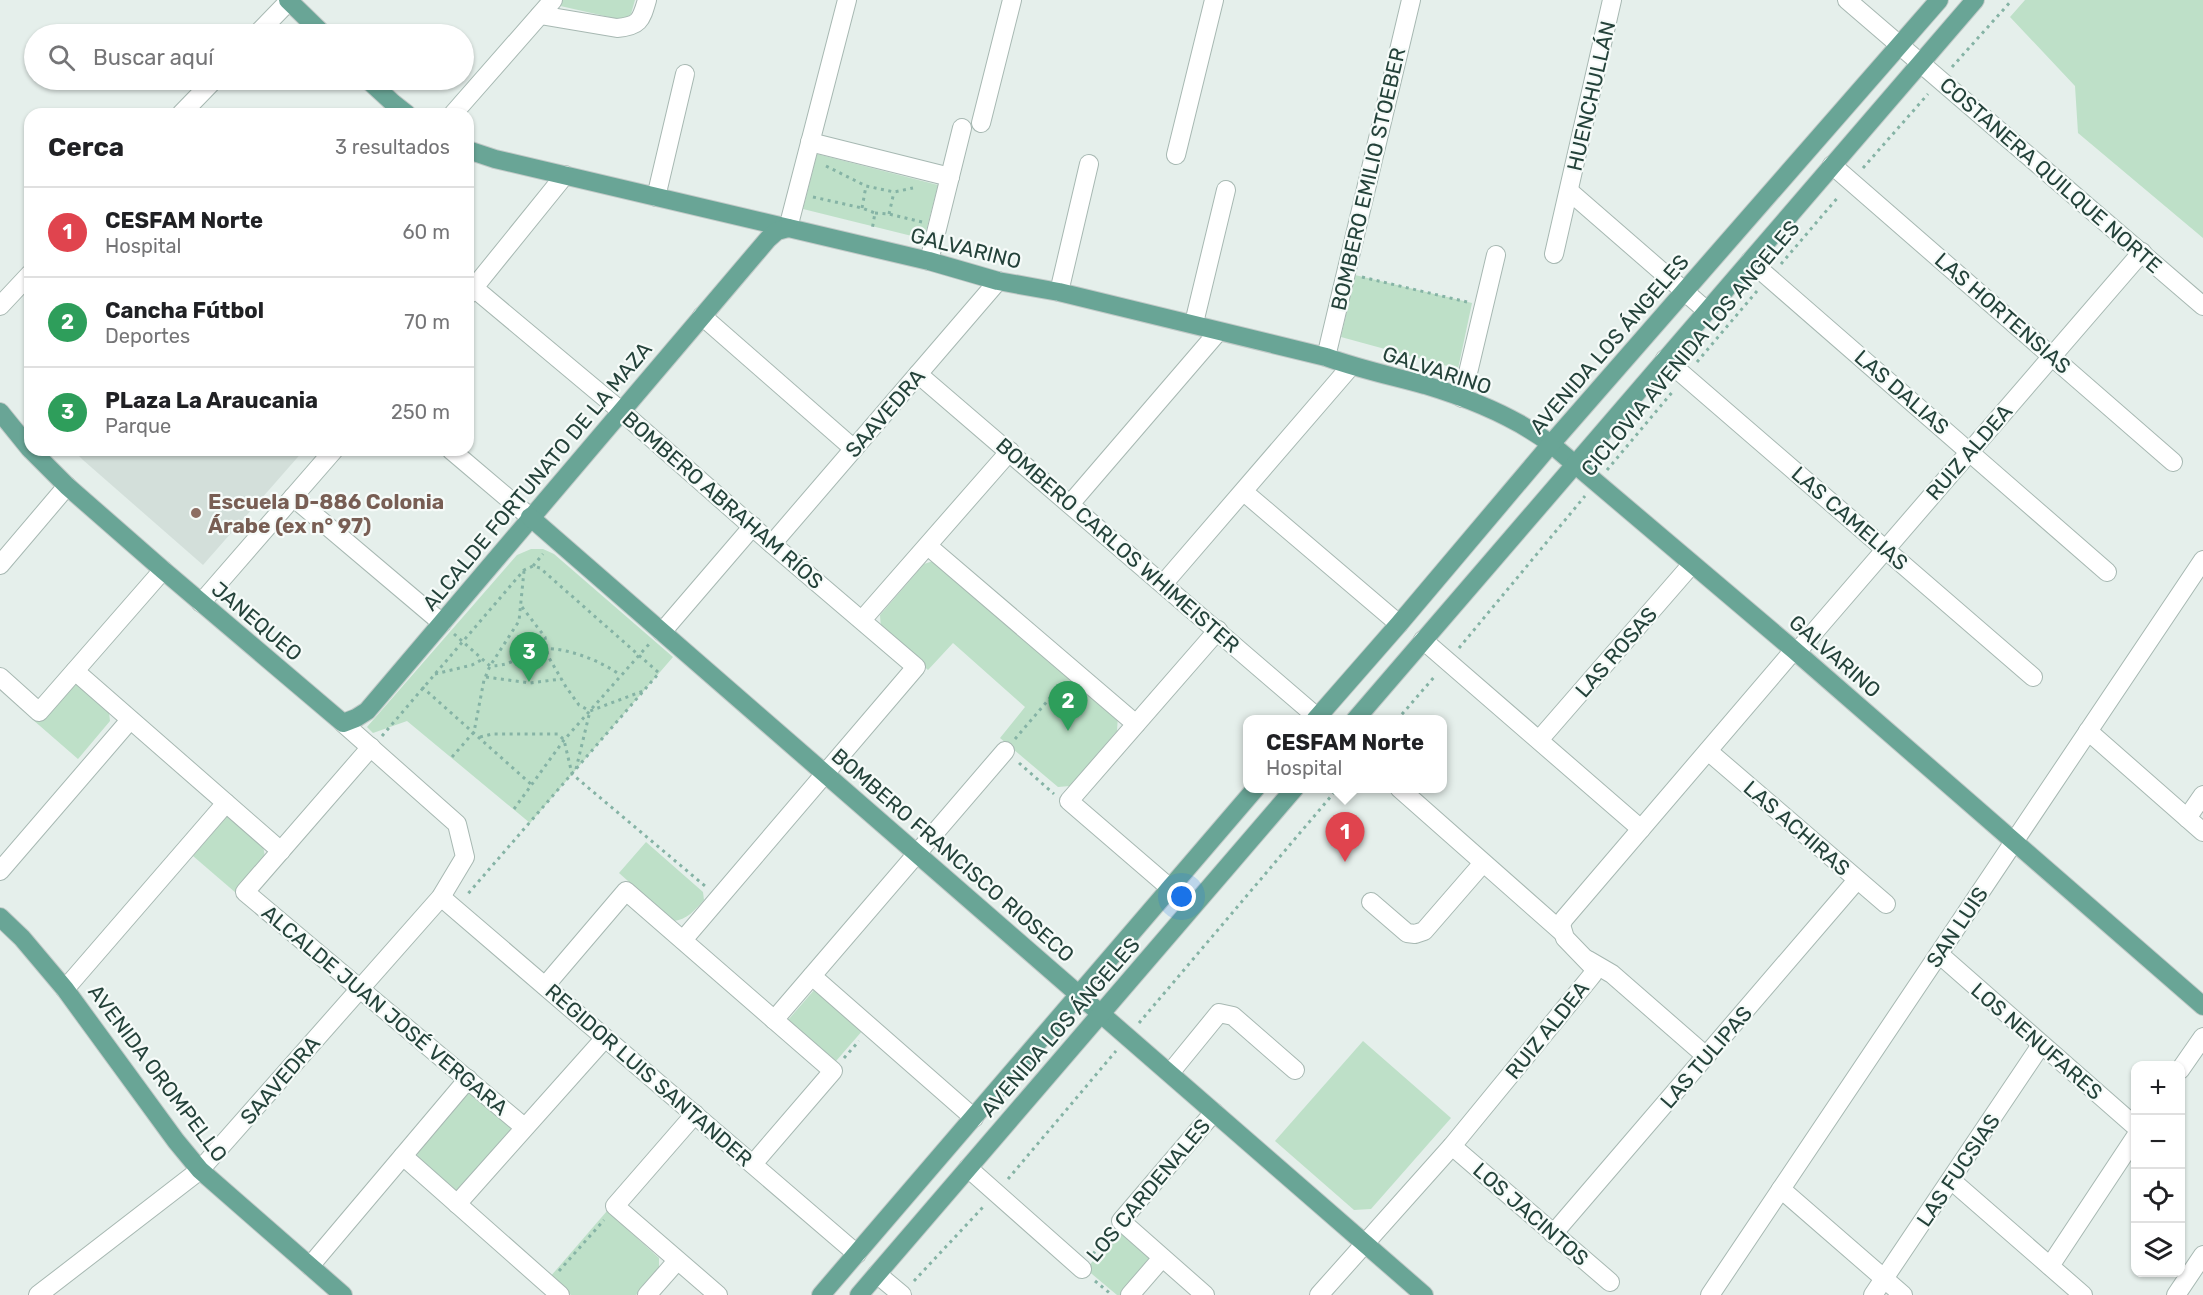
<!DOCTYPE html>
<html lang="es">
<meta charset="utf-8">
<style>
:root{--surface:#fff;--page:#f6f6f6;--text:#202124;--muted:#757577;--line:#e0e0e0;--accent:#0f766e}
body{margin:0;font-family:Rubik,sans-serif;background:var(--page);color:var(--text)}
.controls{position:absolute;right:18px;bottom:18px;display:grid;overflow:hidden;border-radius:12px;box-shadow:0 2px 4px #0004}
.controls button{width:54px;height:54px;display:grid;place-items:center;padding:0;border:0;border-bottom:2px solid var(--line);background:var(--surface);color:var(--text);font:30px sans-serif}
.you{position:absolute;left:1182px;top:897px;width:21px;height:21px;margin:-15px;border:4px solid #fff;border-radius:50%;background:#1a73e8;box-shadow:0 0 0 9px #1a73e833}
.badge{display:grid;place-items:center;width:39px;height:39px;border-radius:50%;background:var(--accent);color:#fff;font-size:20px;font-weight:700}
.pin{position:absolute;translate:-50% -50px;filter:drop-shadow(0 2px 3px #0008)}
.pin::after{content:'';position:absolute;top:32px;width:21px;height:18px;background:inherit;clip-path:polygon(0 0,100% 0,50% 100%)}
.popup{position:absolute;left:1243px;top:715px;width:204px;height:78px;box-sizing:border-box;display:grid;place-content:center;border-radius:12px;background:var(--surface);filter:drop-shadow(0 2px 4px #0005);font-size:20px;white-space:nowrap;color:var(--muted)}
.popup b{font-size:22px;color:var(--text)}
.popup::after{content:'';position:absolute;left:50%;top:100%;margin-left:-12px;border:12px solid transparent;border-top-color:var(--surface)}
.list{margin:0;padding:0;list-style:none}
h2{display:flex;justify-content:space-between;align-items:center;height:78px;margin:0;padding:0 24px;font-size:26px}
h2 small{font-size:20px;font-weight:400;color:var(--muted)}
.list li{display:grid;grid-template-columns:39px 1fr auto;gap:18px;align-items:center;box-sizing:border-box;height:90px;padding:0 24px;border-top:2px solid var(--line)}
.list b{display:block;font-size:22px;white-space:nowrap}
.list p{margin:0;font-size:20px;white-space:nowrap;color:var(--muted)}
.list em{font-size:20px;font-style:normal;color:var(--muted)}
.icon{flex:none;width:33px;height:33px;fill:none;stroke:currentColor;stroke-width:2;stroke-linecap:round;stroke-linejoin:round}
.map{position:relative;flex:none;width:2203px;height:1295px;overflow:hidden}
.search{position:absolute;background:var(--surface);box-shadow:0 2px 4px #0004;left:24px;top:24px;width:450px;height:66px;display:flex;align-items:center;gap:15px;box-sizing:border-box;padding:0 21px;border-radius:33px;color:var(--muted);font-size:22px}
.panel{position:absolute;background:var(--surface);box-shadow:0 2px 4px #0004;left:24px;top:108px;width:450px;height:348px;border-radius:18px}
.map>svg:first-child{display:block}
.built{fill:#d3dfda}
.green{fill:#bee0c8}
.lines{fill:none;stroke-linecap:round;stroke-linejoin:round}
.minor-casing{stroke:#a7b8b2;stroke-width:20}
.major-casing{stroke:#c2cac8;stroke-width:20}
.path{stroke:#85b3a5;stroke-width:3;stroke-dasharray:3 4.5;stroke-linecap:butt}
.minor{stroke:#fff;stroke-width:18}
.major{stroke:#69a596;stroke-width:18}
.education-dot{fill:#8d6e63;stroke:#f6fbf9;stroke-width:2}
.labels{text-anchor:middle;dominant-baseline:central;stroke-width:4.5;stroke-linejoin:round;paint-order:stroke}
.street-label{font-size:21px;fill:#24423a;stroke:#f6fbf9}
.education-label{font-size:21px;font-weight:bold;fill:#785e54;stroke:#f6fbf9;text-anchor:start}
</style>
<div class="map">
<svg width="2203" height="1295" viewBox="0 0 2203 1295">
<rect width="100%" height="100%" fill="#e5efeb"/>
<polygon class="built" points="73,450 304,450 203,565 83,460"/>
<g class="green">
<polygon points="561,0 635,0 631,14 626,18 618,19 556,5"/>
<polygon points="2025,0 2203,0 2203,238 2078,133 2075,86 2010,17"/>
<polygon points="817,154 938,185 924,239 803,209"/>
<polygon points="1355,275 1472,303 1458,369 1341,337"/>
<polygon points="531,549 543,549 554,554 673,657 530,823 407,721 373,733 367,727 517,555"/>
<polygon points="936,560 1118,716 1117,731 1070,786 1058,787 1000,738 1025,707 953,643 928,670 881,629 880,615 924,564"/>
<polygon points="74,682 109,712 110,721 78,759 32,719 49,713"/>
<polygon points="229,814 263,846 265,857 236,893 193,856"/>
<path d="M646 842 703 892 704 900C695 910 687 920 673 921L619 873Z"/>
<polygon points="815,989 863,1030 836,1061 788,1020"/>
<polygon points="1363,1041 1451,1118 1371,1209 1354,1210 1275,1141"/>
<polygon points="475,1090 510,1121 510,1132 460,1190 453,1191 417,1159 418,1144 465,1091"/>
<polygon points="607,1211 659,1258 659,1269 636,1295 571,1295 550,1277"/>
<polygon points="1122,1228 1155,1257 1123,1295 1117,1295 1086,1269"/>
</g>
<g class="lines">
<g class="minor-casing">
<g id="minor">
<polyline points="1847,0 2203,306"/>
<path d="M540 15 617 28C639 26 641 21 647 0"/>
<polyline points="257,34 289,1"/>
<polyline points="181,114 214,80"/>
<polyline points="453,114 553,0"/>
<polyline points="981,123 1012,0"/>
<polyline points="810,142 950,177"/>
<polyline points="1176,155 1214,0"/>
<polyline points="1832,165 2173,462"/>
<polyline points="1569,191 1707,311"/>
<polyline points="656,197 685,74"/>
<polyline points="788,228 847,0"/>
<polyline points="1554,254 1612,0"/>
<polyline points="929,261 962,128"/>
<polyline points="1750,261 2107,572"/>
<polyline points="474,288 621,411 772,544 916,667 683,940"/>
<polyline points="1059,292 1089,164"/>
<polyline points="468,295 565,175"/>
<polyline points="0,306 30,274"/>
<polyline points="702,316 854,449"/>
<polyline points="1194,323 1226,190"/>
<polyline points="1326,357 1411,0"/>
<polyline points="1665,359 2033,677"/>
<polyline points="918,374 1317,717"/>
<polyline points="1462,398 1496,255"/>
<polyline points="451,450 530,517"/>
<polyline points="1244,492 1399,624"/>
<polyline points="293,497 442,623"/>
<polyline points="1071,503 1218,332"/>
<polyline points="772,544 998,281"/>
<polyline points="928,546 1136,724"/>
<polyline points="0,565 67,486"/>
<polyline points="1164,583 1351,366"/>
<polyline points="201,603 334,450"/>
<polyline points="862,620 1010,451"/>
<polyline points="662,632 753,526"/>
<polyline points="1423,640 1641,829"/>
<polyline points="1797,652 2142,252"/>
<polyline points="75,671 281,851"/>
<polyline points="0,677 39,712 163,570"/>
<polyline points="2088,731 2203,832"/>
<polyline points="1539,740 1692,564"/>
<polyline points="371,747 245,892 524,1127"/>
<polyline points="1708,751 1886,904"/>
<polyline points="1399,788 1562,932"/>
<polyline points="2187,818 2203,795"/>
<polyline points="0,871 130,720"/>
<polyline points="1170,888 1069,801 1218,630"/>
<polyline points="441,897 857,1254"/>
<polyline points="1371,902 1407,933 1415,934 1424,931 1483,863"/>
<polyline points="1939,954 2136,1127"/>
<polyline points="1588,960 1612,974 1706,1056"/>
<polyline points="812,976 974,1118"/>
<polyline points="545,986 626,891 833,1071 753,1164"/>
<polyline points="65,989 226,803"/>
<polyline points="774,1020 1005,751"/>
<polyline points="2180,1070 2203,1037"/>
<polyline points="1170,1073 1219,1013 1233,1016 1295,1070"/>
<polyline points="695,1114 615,1206 718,1295"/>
<polyline points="1452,1146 1610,1282"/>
<polyline points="403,1156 560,1295"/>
<polyline points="968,1168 1082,1269"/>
<polyline points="1951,1180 2083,1295"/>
<polyline points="1781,1189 1903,1295"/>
<polyline points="457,1204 605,1038"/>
<polyline points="1553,1234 1857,880"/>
<polyline points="310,1266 468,1079"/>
<polyline points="2050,1266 2136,1136"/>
<polyline points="877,1274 902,1295"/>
<polyline points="38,1295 200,1170 441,897 465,857 457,824 343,723"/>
<polyline points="647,1295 677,1261"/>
<polyline points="1130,1295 1162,1258"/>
<polyline points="1205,1295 1121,1221 1214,1112"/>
<polyline points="1319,1295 1452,1146 1589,979 1593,974 1593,967 1565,938 1561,925 1564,919 1794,650"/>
<polyline points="1710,1295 2203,560"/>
<polyline points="1873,1295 2041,1045"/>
<polyline points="2176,1295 2203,1255"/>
</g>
</g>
<g class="major-casing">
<g id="major">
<polyline points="288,0 323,34"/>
<polyline points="368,80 393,103 407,114"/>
<path d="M468 150 495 159 929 261 998 281 1059 292 1326 357C1359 369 1392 376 1425 385 1468 398 1515 417 1551 444L1794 650 2203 1006"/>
<polyline points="0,412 30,449"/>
<polyline points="31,450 67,486 163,570 343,723 356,718 367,711 768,239 777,231 788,228"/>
<polyline points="530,517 1424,1295"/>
<polyline points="1315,720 1399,624 1551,444 1939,0"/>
<polyline points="1355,720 1975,0"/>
<polyline points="0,917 22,938 65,989 176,1141 200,1170 343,1295"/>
<polyline points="821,1295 1256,788"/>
<polyline points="859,1295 1295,788"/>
</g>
</g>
<g class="path">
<polyline points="1952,67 2012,0"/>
<polyline points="826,166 866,186 894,192 913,188"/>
<polyline points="1863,168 1928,94"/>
<polyline points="813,197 862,208 875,213 872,230"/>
<polyline points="862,208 866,186"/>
<polyline points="875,213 889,214 922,222"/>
<polyline points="889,214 894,192"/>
<polyline points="1781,264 1839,196"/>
<polyline points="1362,277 1467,302"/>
<polyline points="1697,362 1757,291"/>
<polyline points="1607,470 1674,390"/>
<polyline points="533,566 543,554"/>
<polyline points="522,607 545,637 548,656 566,687 579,705 590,711"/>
<path d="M454 634 490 666C514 665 513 659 533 651 556 642 602 661 620 675"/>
<polyline points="1459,648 1585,496"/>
<polyline points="435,674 472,665 483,659"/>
<polyline points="486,677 530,683 561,679"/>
<polyline points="422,687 532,785"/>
<polyline points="1397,720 1435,676"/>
<polyline points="382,736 524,570 533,566 540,568 659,673 466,896"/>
<polyline points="480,737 492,734 558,734 564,740 572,774 705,886"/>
<polyline points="1015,739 1061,685"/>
<polyline points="452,757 474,732 484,680 490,666 519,621 524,571"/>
<polyline points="1019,763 1054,794"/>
<polyline points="576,769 590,711 643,691"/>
<polyline points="514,809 564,740 650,643"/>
<polyline points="1139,1023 1338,788"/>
<polyline points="844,1058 859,1041"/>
<polyline points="1008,1179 1116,1051"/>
<polyline points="1093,1254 1110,1234"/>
<polyline points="559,1271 604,1220"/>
<polyline points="914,1281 983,1207"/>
<polyline points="1095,1281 1112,1295"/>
</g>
<use href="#minor" class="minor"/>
<use href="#major" class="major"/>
</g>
<circle class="education-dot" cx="196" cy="513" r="6"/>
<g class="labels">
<g class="street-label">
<text transform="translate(1591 96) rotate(-77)">HUENCHULLÁN</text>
<text transform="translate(2051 175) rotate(41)">COSTANERA QUILQUE NORTE</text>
<text transform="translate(1368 179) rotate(-77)">BOMBERO EMILIO STOEBER</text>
<text transform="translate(966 248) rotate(14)">GALVARINO</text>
<text transform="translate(2003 313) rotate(41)">LAS HORTENSIAS</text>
<text transform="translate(1609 344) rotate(-49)">AVENIDA LOS ÁNGELES</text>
<text transform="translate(1690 348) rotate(-50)">CICLOVIA AVENIDA LOS ANGELES</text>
<text transform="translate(1437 370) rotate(18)">GALVARINO</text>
<text transform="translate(1902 392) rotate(41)">LAS DALIAS</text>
<text transform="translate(885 413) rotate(-49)">SAAVEDRA</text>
<text transform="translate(1969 452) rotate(-49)">RUIZ ALDEA</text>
<text transform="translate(537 476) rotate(-50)">ALCALDE FORTUNATO DE LA MAZA</text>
<text transform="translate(723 500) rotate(41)">BOMBERO ABRAHAM RÍOS</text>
<text transform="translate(1850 518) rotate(41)">LAS CAMELIAS</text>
<text transform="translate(1118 545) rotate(41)">BOMBERO CARLOS WHIMEISTER</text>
<text transform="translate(257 621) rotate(40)">JANEQUEO</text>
<text transform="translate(1616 652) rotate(-49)">LAS ROSAS</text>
<text transform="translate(1835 656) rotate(41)">GALVARINO</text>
<text transform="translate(1797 828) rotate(41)">LAS ACHIRAS</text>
<text transform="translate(953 855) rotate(41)">BOMBERO FRANCISCO RIOSECO</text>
<text transform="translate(1957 927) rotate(-56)">SAN LUIS</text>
<text transform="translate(385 1010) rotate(40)">ALCALDE JUAN JOSÉ VERGARA</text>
<text transform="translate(1060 1027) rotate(-49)">AVENIDA LOS ÁNGELES</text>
<text transform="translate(1547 1030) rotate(-51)">RUIZ ALDEA</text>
<text transform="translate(2037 1041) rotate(41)">LOS NENUFARES</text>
<text transform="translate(1706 1057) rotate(-49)">LAS TULIPAS</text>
<text transform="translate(158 1073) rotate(53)">AVENIDA OROMPELLO</text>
<text transform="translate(649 1075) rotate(41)">REGIDOR LUIS SANTANDER</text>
<text transform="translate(280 1080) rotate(-49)">SAAVEDRA</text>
<text transform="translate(1958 1170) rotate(-56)">LAS FUCSIAS</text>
<text transform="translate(1148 1190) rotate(-50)">LOS CARDENALES</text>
<text transform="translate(1531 1214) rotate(41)">LOS JACINTOS</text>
</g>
<g class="education-label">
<text x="208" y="501">Escuela D-886 Colonia<tspan x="208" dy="24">Árabe (ex n° 97)</tspan></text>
</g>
</g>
</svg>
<div class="controls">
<button>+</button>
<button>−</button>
<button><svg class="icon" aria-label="locate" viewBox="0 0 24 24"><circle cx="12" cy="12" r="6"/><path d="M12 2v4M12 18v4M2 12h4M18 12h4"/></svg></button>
<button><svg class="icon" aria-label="layers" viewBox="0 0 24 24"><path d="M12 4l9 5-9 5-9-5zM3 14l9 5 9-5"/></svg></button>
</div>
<div class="you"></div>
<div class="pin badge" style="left:1345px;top:862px;background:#e0444e">1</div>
<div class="popup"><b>CESFAM Norte</b>Hospital</div>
<div class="pin badge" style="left:1068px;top:731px;background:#2e9e5b">2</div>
<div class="pin badge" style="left:529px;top:682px;background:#2e9e5b">3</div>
<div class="search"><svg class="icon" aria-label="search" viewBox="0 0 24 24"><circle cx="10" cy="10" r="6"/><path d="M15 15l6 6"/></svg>Buscar aquí</div>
<section class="panel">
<h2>Cerca<small>3 resultados</small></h2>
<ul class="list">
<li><span class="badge" style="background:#e0444e">1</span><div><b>CESFAM Norte</b><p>Hospital</p></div><em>60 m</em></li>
<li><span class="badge" style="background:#2e9e5b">2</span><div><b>Cancha Fútbol</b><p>Deportes</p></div><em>70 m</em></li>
<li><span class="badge" style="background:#2e9e5b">3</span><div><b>PLaza La Araucania</b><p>Parque</p></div><em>250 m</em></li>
</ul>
</section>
</div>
